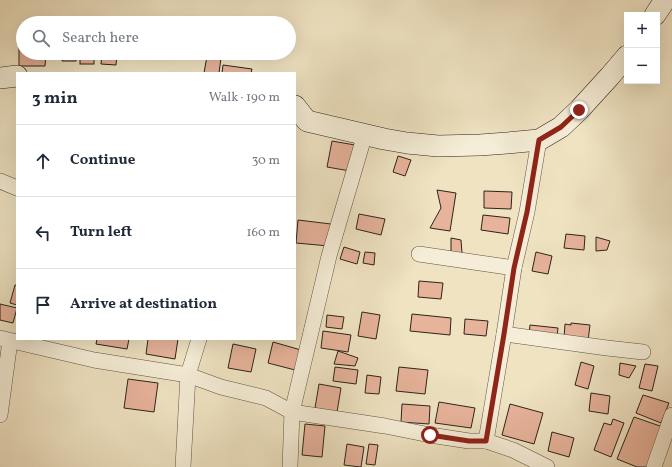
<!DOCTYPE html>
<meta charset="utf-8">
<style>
:root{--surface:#fff;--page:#f6f6f7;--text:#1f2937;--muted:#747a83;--line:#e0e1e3}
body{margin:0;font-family:Vollkorn,serif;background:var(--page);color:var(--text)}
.controls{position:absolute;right:12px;top:12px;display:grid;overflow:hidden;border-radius:0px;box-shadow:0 4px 16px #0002}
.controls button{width:36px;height:36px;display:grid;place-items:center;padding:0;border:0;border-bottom:1px solid var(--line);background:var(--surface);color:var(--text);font:20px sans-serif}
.stop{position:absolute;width:12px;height:12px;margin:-9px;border:3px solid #8f2418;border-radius:50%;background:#fff}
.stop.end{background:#8f2418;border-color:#fff;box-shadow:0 1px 4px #0008}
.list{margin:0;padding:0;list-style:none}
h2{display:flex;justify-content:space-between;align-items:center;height:52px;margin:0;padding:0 16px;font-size:17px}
h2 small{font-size:13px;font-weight:400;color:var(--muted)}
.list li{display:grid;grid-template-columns:26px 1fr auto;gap:12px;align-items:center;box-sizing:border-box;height:72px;padding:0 16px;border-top:1px solid var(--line)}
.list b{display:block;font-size:15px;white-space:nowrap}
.list em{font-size:13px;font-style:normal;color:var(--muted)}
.icon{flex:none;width:22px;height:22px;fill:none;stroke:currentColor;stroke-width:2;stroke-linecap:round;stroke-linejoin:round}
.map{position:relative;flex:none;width:672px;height:467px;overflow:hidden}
.search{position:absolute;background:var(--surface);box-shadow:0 4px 16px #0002;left:16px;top:16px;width:280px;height:44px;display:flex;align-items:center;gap:10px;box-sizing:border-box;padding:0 14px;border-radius:22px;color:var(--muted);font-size:15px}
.panel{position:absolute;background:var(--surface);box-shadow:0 4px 16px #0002;left:16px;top:72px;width:280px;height:268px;border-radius:0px}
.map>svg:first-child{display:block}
.building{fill:#e7b39b;stroke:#2d241a}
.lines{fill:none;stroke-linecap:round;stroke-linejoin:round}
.minor-casing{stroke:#5e5444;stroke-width:16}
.secondary-casing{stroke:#2d241a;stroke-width:22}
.minor{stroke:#f5edd7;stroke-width:15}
.secondary{stroke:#f5edd7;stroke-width:21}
.route{stroke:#8f2418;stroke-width:5}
</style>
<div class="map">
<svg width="672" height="467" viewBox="0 0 672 467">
<rect width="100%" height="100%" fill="#efe3c2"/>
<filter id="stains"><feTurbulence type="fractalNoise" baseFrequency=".005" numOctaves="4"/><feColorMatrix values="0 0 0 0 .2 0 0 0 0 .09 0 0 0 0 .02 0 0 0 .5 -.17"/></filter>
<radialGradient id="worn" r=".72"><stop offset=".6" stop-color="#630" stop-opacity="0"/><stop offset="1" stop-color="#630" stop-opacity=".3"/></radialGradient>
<g class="building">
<polygon points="19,47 23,47 23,53 46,53 45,66 19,66"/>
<polygon points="63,53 76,53 76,61 62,61"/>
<rect x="80" y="53" width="14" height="11"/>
<polygon points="102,53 117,53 116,65 101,64"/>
<polygon points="207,56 221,58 219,73 204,73"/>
<polygon points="223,65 252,69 251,73 222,73"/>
<polygon points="332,141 355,145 350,171 327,167"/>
<polygon points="398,156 411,160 405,176 393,172"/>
<polygon points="437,190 456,193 450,231 430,228 441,208"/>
<polygon points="484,191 512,192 511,209 484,208"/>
<polygon points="359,214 385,219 381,235 356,229"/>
<polygon points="483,215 510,218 508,234 481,230"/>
<polygon points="298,220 331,224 329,246 296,243"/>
<polygon points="566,234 585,236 584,250 564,248"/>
<polygon points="596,237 610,241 607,250 596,251"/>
<polygon points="451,238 461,240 462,253 451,253"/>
<polygon points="344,247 360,252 357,264 340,259"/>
<polygon points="365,252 375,253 374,265 363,263"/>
<polygon points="536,252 552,256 548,274 532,271"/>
<polygon points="419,281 443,283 441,299 418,297"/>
<polygon points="15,285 17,285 17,305 10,303"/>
<polygon points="0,304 17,308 13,323 0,320"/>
<polygon points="362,312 380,315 376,339 358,336"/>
<polygon points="412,314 451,318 450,335 410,331"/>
<polygon points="327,315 344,317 342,329 326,327"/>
<polygon points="465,319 488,321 486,336 464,334"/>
<polygon points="571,323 590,325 588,341 564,338 565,324 571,325"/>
<polygon points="530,325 558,328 557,337 529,335"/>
<polygon points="323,331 351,335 348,352 321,348"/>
<polygon points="97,339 129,339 127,349 96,344"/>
<polygon points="148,339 178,339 175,359 146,354"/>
<polygon points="273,342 301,350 295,370 268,363"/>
<polygon points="233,344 256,349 251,372 228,368"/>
<polygon points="338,351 358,358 355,366 334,364"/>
<polygon points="581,362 594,366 588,389 575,385"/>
<polygon points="620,363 636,366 629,378 619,375"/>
<polygon points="645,364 658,366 652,391 639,388"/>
<polygon points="335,367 358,370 356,384 333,381"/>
<polygon points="399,367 428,370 425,394 396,391"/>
<polygon points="367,375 381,377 379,394 365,393"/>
<polygon points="128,379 158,383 154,412 124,408"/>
<polygon points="319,384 341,388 337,412 315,408"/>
<polygon points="591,393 610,396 608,414 589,411"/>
<polygon points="643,395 669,403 661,423 636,413"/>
<polygon points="439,402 475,408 471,428 435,423"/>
<polygon points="402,404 430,406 429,424 401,422"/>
<polygon points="510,404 543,413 534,444 502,435"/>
<polygon points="634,417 663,427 647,467 637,467 617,459"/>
<polygon points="613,419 624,423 611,457 594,450 604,423 611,425"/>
<polygon points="305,424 325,426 322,457 302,455"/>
<polygon points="552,432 574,438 569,457 548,451"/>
<polygon points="347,444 364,447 361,467 344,465"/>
<polygon points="369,444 378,445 375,465 366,464"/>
</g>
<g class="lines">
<g class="minor-casing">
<g id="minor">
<polyline points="0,181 17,188"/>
<polyline points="419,254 514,268"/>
<polyline points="504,334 607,348 643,352"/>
<polyline points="0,338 94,360 188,375 221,387 266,398 292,412 385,426 430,435 469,441 486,441 513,450 547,467"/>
<polyline points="0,415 10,341"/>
<polyline points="486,441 504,334 514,268 527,212 539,140"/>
<polyline points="183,467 188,375 199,339"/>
<polyline points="290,467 292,412 329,256 365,134"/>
<polyline points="654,467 672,415"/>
</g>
</g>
<g class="secondary-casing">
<g id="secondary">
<polyline points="655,15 665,0"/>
<polyline points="0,78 17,76"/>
<polyline points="295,106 307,121 384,139 407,143 438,146 480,145 507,143 539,140 561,127 579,110 610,76 627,56"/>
</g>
</g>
<use href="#minor" class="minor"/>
<use href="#secondary" class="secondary"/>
</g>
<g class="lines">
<polyline class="route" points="430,435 469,441 486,441 504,334 514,268 527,212 539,140 561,127 579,110"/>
</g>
<rect width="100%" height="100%" filter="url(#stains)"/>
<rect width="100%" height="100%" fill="url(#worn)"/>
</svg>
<div class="controls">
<button>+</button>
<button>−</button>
</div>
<div class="stop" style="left:430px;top:435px"></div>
<div class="stop end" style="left:579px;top:110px"></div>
<div class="search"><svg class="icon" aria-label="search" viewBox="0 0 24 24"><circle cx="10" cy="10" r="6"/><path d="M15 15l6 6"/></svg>Search here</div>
<section class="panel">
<h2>3 min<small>Walk · 190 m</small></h2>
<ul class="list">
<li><svg class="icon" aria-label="ahead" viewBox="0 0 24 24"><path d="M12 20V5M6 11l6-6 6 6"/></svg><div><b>Continue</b></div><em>30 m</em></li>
<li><svg class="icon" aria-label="left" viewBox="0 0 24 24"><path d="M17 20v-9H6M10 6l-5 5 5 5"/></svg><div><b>Turn left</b></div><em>160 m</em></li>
<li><svg class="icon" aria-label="arrive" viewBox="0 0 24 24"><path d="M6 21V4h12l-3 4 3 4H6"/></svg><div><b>Arrive at destination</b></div></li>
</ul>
</section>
</div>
